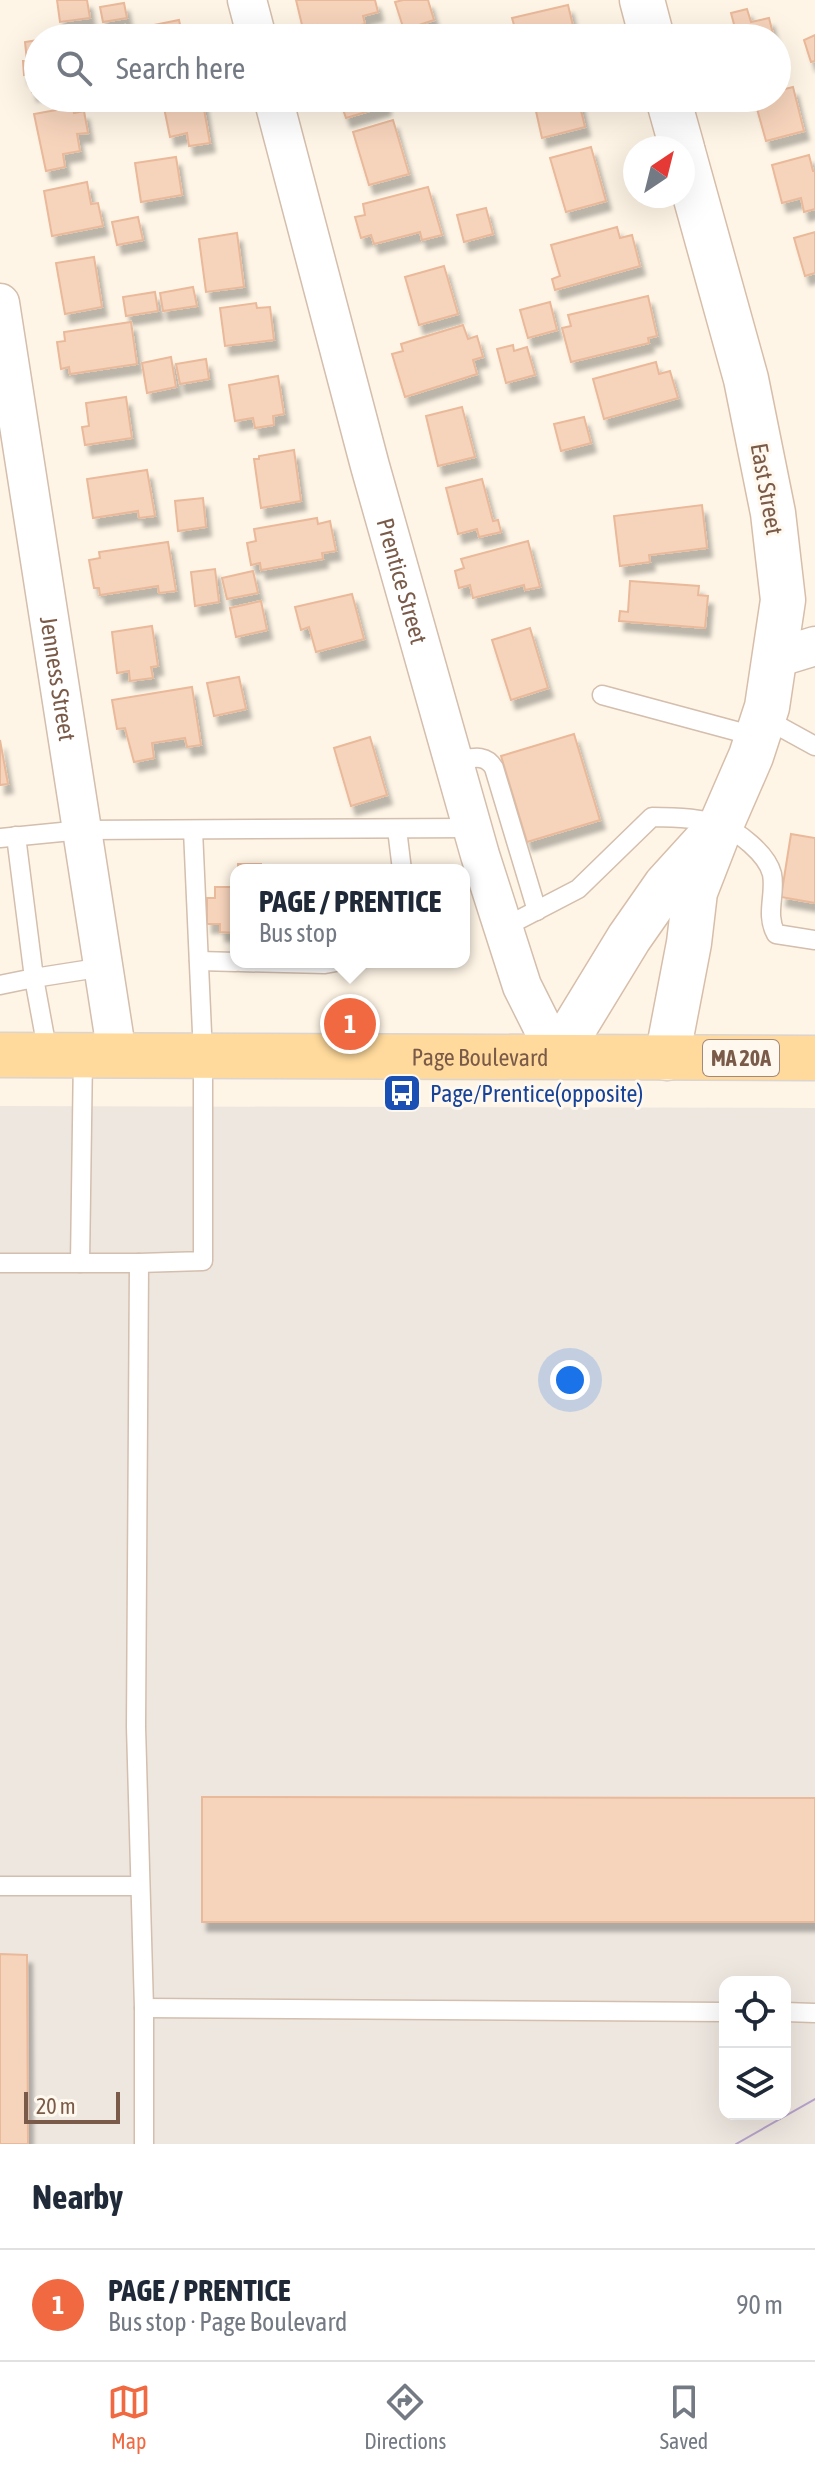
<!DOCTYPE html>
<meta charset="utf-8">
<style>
:root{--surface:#fff;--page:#f6f6f7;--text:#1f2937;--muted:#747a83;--line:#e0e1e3;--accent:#f16941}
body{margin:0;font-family:"Asap Condensed",sans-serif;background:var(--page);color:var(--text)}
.controls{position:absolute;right:24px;bottom:24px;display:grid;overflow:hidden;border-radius:16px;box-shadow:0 8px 32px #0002}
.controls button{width:72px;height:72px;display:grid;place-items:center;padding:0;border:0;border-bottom:2px solid var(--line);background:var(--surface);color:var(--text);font:40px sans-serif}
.compass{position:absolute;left:623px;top:136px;width:72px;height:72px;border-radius:50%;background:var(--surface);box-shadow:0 8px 32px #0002;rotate:35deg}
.scale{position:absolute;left:24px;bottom:20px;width:96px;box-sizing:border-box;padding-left:8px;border:4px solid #7a5a48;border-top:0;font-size:22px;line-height:28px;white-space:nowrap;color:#7a5a48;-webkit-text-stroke:6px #fff8ee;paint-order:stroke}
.you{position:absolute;left:570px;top:1380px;width:28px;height:28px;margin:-20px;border:6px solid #fff;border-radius:50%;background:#1a73e8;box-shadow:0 0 0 12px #1a73e833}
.badge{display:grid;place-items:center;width:52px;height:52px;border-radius:50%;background:var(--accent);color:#fff;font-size:26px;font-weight:700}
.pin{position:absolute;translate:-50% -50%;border:4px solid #fff;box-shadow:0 2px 8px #0006}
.popup{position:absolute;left:230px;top:864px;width:240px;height:104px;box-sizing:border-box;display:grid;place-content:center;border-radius:16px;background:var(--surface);filter:drop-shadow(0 2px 6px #0005);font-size:26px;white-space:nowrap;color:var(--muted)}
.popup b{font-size:30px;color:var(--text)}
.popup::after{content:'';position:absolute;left:50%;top:100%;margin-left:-16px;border:16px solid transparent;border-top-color:var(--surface)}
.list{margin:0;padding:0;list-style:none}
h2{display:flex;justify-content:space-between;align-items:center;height:104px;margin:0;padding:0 32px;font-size:34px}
h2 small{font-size:26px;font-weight:400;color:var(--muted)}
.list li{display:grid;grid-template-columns:52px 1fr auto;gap:24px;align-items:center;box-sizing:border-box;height:112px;padding:0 32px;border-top:2px solid var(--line)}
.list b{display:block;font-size:30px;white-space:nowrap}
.list p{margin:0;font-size:26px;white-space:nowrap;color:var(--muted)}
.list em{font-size:26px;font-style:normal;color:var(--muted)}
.icon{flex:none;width:44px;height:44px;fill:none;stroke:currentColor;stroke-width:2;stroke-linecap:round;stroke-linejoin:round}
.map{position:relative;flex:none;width:815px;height:2144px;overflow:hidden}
.search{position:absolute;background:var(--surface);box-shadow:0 8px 32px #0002;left:24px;right:24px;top:24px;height:88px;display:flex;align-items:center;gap:20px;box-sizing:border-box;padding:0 28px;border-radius:44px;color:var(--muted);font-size:30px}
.sheet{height:216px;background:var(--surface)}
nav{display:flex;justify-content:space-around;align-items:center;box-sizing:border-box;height:112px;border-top:2px solid var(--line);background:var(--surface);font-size:22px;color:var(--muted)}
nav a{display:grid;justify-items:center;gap:4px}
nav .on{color:var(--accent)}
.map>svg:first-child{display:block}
.industrial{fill:#eee7e0;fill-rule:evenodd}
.building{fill:#f6d3bb;stroke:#eab99a;stroke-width:2;filter:url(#shadow)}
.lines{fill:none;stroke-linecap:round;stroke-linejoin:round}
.lane-casing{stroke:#d4bead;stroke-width:21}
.street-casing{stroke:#d4bead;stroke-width:41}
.secondary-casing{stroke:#d7beaa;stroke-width:47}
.primary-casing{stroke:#dcd4cf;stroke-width:47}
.lane{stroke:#fff;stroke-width:18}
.street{stroke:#fff;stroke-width:38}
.secondary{stroke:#fff;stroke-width:44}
.primary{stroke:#ffda9c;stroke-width:44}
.tram{stroke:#b7a2c9;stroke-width:2}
.labels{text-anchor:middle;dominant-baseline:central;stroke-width:6;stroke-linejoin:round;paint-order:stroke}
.shield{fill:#fff8ee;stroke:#a2897a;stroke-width:2}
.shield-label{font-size:22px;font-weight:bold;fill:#7a5a48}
.street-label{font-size:24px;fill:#7a5a48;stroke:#fff8ee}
.transit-label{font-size:24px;fill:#164399;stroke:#fff8ee;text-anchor:start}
</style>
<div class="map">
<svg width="815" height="2144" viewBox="0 0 815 2144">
<defs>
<filter id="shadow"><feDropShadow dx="5" dy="9" stdDeviation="2" flood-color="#0004"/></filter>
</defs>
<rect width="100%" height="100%" fill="#fef5e6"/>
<path class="industrial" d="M0 1106 815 1108V2144H0ZM725 1982H785V2114H725Z"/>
<g class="building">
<polygon points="57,0 87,0 90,18 60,22"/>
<polygon points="296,0 375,0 378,12 363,16 365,24 333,32 331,27 318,30 317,25 303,29"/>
<polygon points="403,0 428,0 434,20 404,30 395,2"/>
<polygon points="124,3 127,18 103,22 100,7"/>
<polygon points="568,5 576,38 510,38 508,26 514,25 512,18"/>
<polygon points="747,9 751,22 769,18 774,38 731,38 729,29 735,28 731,13"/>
<polygon points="179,20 183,38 146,38 144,27"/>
<polygon points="125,25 127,38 110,38 108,28"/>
<polygon points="475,32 477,38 455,38"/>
<polygon points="815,35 815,61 811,62 804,40"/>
<polygon points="38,40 38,91 32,92 30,74 24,75 23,61 27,61 25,42"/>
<polygon points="793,87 804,131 766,141 754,98 777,98 777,91"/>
<polygon points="162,98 202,98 210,143 189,146 187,133 170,137"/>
<polygon points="339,98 384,98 386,106 346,118"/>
<polygon points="533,98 578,98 585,127 542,138"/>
<polygon points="73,107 74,113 84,111 88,133 77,134 80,151 63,154 65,167 46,171 34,114"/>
<polygon points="393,120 409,174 369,185 353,132"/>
<polygon points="591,147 606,201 566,212 550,158"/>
<polygon points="809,155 813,171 815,171 815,209 804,212 801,198 782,203 772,165"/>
<polygon points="176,157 182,195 141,202 135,163"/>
<polygon points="87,182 91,204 98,203 103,226 52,236 44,191"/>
<polygon points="428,187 442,235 422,240 420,232 374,244 371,235 361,238 355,217 365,215 363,204"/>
<polygon points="486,208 493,234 464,242 457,215"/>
<polygon points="138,217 143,240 117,245 112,222"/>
<polygon points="617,227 620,238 632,235 640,266 555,290 552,279 560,276 551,245"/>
<polygon points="815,232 815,273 805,276 794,238"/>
<polygon points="237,233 244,287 206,292 199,239"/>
<polygon points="94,257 102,307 65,314 56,263"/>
<polygon points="444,266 458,314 419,325 405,277"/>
<polygon points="193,287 197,306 163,311 160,293"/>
<polygon points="155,292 158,311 126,316 123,297"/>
<polygon points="648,296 657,336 648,338 649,343 571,362 562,328 571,326 568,315"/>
<polygon points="550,302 557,330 528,338 520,310"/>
<polygon points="256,303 257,308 270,307 274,340 225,346 220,308"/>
<polygon points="131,322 137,364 70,374 69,367 61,369 57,342 65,341 64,332"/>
<polygon points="463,325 468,339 477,336 483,357 473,360 477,374 405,397 392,354 403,351 401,344"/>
<polygon points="513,345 514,351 527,347 535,375 506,383 497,349"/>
<polygon points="171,357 176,387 147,393 142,363"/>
<polygon points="206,359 209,379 180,384 176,364"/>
<polygon points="656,362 659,374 670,371 678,398 604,419 593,379"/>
<polygon points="278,376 284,414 273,416 274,425 255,428 253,418 235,421 229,385"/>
<polygon points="126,397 132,438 85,445 82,427 89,426 86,403"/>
<polygon points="462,407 475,457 438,466 426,416"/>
<polygon points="584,417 591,443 561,451 554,424"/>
<polygon points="294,450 301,501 261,508 254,459 259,459 259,456"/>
<polygon points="147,470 155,516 139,518 138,511 93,518 87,479"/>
<polygon points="482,479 493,521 498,520 501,532 479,537 477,529 458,534 446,488"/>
<polygon points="203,498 206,527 178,531 175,501"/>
<polygon points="702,505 707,548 649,555 650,562 620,566 614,516"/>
<polygon points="317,518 318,524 330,521 336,551 322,553 323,559 261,570 260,563 251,565 247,543 256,541 254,529"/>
<polygon points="528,541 540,587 525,590 524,585 473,598 470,585 459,588 455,571 464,568 461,559"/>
<polygon points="168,542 176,591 159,593 158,586 100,595 99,588 94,588 89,560 100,558 99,552"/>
<polygon points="215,569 219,602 195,606 191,572"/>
<polygon points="253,571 258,593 227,599 222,578"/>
<polygon points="630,581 699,586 698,595 708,596 705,628 619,621 620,611 628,612"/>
<polygon points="352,594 364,639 316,652 309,627 301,630 295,607"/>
<polygon points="261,601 267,630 236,637 230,608"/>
<polygon points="152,626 158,666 151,667 153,678 130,681 129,671 117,673 112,632"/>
<polygon points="530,628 548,688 511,700 492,640"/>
<polygon points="239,677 246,709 214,716 207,683"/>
<polygon points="192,687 201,745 187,747 185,738 152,743 154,758 134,762 125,728 117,729 112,700"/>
<polygon points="574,734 600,820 527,842 501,756"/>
<polygon points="370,737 387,795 351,806 334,748"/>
<polygon points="0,740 8,784 0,785"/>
<polygon points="791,834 815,838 815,903 781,897"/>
<rect x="238" y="864" width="23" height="6"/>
<polygon points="215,887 236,887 236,933 220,932 220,924 207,924 207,898 215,898"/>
<polygon points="202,1797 815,1798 815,1922 202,1922"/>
<polygon points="0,1954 27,1955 28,2144 0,2144"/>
</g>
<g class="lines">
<g class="lane-casing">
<g id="lane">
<polyline points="602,695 758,737"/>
<polyline points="764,718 815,746"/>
<path d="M453 761C470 759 485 752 494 768L537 911"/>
<polyline points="397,829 402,870"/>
<polyline points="16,836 34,978 104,967"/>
<polyline points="0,838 82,830 473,828"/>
<path d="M503 928 578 889 652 817C673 817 699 818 719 824 738 831 767 854 772 874 776 895 765 914 776 934L815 940"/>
<polyline points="199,961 236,962"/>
<polyline points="240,962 325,964 336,962"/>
<polyline points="0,985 34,978 48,1054"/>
<polyline points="0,1263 139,1263"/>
<polyline points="80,1263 83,1055"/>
<polyline points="0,1886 140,1886"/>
<polyline points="144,2008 725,2012"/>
<polyline points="785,2012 815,2013"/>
<polyline points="144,2144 144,2008 136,1727 139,1263 203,1261 203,1055 193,830"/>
</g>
</g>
<g class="street-casing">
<g id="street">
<polyline points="247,0 257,38"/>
<path id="s1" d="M273 98 370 466 480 855 522 986 557 1056"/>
<path id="s2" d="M0 303 117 1055"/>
<polyline points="776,658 815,646"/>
</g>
</g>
<g class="secondary-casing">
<g id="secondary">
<polyline points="642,0 652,38"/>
<polyline points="668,98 682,148"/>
<polyline points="557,1056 629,938 666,885 706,841"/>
<polyline points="667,1058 689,943 695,892 721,825 751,756 767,707 783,600 773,513 746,379 683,152"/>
</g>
</g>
<g class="primary-casing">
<g id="primary">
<path id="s3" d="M0 1055 815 1058"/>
</g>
</g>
<use href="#lane" class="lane"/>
<use href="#street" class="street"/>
<use href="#secondary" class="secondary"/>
<use href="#primary" class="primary"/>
<polyline class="tram" points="736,2144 815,2099"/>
</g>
<defs>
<g id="bus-square" transform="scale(2)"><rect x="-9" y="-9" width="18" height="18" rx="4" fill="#1a4fb4" stroke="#fff8ee"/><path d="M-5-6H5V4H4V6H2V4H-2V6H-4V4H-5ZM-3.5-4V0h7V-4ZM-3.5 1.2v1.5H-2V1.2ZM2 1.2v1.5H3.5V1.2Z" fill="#fff"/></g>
</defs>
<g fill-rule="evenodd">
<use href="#bus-square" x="402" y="1093"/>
</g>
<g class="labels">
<rect class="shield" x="703" y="1040" width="76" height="36" rx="6"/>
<g class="shield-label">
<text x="741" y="1058">MA 20A</text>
</g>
<g class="street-label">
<text transform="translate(767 489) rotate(80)">East Street</text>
<text stroke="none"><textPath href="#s1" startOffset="500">Prentice Street</textPath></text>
<text stroke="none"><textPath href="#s2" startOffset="380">Jenness Street</textPath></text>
<text stroke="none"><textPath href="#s3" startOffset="480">Page Boulevard</textPath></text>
</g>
<g class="transit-label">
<text x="430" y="1093">Page/Prentice(opposite)</text>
</g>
</g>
</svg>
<div class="controls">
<button><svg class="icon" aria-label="locate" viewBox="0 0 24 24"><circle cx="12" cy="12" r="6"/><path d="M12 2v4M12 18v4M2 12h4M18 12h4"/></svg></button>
<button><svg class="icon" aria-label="layers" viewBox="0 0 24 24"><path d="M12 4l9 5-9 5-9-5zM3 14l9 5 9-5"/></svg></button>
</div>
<svg class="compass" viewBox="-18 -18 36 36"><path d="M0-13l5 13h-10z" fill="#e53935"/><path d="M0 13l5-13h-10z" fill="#747a83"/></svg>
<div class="scale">20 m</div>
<div class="you"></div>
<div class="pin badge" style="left:350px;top:1024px">1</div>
<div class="popup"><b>PAGE / PRENTICE</b>Bus stop</div>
<div class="search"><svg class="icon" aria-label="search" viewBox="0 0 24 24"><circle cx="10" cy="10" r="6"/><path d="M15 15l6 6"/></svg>Search here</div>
</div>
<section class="sheet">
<h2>Nearby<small></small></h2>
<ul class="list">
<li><span class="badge">1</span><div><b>PAGE / PRENTICE</b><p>Bus stop · Page Boulevard</p></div><em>90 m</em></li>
</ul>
</section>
<nav>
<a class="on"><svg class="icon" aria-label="map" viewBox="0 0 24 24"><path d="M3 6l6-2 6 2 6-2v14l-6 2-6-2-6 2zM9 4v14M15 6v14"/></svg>Map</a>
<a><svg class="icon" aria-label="directions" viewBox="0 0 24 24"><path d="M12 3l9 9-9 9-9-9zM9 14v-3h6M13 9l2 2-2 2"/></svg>Directions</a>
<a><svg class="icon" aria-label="saved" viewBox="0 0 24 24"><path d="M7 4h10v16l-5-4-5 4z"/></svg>Saved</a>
</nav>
